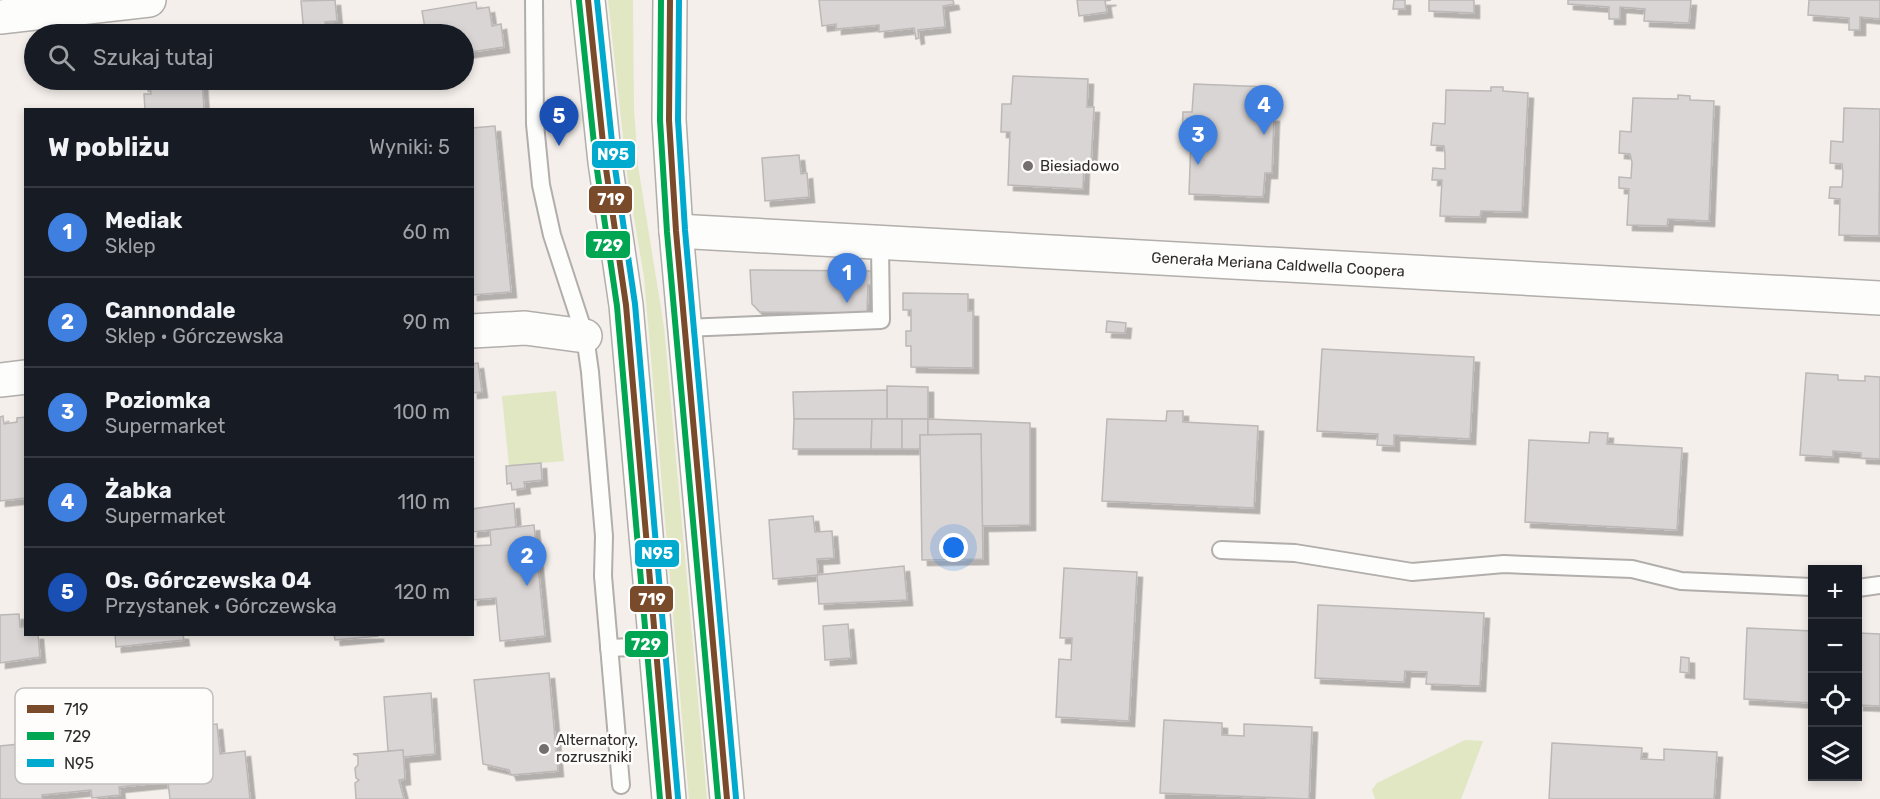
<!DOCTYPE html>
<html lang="pl">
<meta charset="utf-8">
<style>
:root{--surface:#171b24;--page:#242831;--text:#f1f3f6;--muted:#9ea1a6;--line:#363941;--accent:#ea580c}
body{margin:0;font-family:Rubik,sans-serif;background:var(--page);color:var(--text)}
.controls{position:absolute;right:18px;bottom:18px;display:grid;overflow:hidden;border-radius:0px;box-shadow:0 3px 9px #0003}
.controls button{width:54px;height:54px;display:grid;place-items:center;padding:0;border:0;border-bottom:2px solid var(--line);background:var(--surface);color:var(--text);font:30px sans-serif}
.you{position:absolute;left:954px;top:548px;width:21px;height:21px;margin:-15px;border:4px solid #fff;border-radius:50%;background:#1a73e8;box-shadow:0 0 0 9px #1a73e833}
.badge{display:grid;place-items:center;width:39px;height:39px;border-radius:50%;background:var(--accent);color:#fff;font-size:20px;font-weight:700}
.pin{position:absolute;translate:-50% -50px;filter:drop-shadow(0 2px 3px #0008)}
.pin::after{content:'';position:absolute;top:32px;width:21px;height:18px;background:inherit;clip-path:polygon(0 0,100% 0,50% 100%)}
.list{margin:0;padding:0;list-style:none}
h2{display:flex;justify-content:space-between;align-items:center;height:78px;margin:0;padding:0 24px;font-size:26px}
h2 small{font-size:20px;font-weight:400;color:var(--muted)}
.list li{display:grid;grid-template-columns:39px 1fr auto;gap:18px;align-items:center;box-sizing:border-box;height:90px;padding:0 24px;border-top:2px solid var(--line)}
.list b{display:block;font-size:22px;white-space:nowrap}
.list p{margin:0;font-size:20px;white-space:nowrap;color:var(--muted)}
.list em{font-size:20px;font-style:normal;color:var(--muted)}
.icon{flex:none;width:33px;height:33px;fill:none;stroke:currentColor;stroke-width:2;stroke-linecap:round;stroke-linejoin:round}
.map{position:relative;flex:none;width:1880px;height:799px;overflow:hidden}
.search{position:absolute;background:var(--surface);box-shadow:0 3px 9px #0003;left:24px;top:24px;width:450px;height:66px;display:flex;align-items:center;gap:15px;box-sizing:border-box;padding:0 21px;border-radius:33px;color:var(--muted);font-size:22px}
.panel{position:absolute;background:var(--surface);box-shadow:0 3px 9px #0003;left:24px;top:108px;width:450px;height:528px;border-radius:0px}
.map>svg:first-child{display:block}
.green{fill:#e0e7c2}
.building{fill:#d9d5d4;stroke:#bbb8b7;stroke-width:1.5;filter:url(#shadow)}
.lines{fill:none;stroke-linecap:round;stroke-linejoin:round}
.lane-casing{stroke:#b1aeab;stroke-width:20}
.street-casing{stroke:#b1aeab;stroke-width:36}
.secondary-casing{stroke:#b1aeab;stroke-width:36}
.lane{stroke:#fdfdfc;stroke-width:16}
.street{stroke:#fdfdfc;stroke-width:33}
.secondary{stroke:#fdfdfc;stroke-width:33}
.bus-1-casing{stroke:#fffdfc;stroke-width:10}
.bus-2-casing{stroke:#fffdfc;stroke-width:10}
.bus-3-casing{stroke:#fffdfc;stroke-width:10}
.bus-1{stroke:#7a4b2a;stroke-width:6}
.bus-2{stroke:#00a651;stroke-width:6}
.bus-3{stroke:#00a9ce;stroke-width:6}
.poi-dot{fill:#75706d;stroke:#fffdfc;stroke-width:2}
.labels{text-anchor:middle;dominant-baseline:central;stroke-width:5;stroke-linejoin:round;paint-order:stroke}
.poi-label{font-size:15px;fill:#302c2a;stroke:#fffdfc;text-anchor:start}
.street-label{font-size:15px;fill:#302c2a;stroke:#fffdfc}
.key{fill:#fffdfc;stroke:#c1bebd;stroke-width:1.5}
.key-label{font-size:16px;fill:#302c2a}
.line-badge{stroke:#fffdfc;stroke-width:2}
.badge-label{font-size:16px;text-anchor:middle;font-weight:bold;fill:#fff}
</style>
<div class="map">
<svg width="1880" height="799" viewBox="0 0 1880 799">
<defs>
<filter id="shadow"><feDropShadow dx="5.5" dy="5.5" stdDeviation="0" flood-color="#0004"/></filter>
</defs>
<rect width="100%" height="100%" fill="#f4efea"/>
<g class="green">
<polygon points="608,0 633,0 634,109 638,166 664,327 707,799 689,799 644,277 628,182"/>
<polygon points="556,391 564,461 509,466 502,396"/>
<polygon points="1465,740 1483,741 1461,799 1375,799 1372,790 1377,783"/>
</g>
<g class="building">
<polygon points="335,0 337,21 325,22 326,34 304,34 301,1"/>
<polygon points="819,0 953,0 954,4 943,6 945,27 918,30 919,38 916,39 914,28 879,32 879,25 836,29 836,24 822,26"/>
<polygon points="1077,0 1111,0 1105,1 1107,12 1079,16"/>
<polygon points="1394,0 1405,0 1405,9 1393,9"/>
<polygon points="1429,0 1474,0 1474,13 1429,11"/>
<polygon points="1568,0 1691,0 1689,23 1644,21 1645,9 1620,7 1620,19 1609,19 1609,7 1568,4"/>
<polygon points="1809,0 1880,0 1880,19 1860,17 1860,30 1849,30 1849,18 1808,15"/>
<polygon points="476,2 477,9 489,7 492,26 501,24 504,47 464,53 464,34 426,34 422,11"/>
<polygon points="1013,76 1088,79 1087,107 1094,107 1091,164 1084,164 1083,189 1008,185 1010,132 1001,132 1002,104 1011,104"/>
<polygon points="143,80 202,80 204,110 145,110 144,94 151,94 150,85 143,86"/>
<polygon points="1194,84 1269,87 1268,116 1274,116 1272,173 1265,173 1263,197 1189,194 1191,140 1182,140 1183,112 1192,112"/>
<polygon points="1491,87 1503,87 1503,91 1528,93 1522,212 1481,211 1480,217 1440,216 1442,180 1432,180 1433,168 1445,169 1445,154 1444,146 1431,145 1433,123 1445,124 1446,90 1491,91"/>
<polygon points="1678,95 1690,96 1690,100 1714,101 1709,221 1668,219 1667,226 1627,225 1629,189 1619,188 1619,177 1631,178 1632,162 1630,154 1619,153 1620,131 1631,132 1633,98 1678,99"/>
<polygon points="1844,108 1880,109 1879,236 1839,235 1840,199 1829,198 1830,187 1842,187 1843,173 1842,164 1830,163 1831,141 1843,142"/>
<polygon points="495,126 511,292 472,295 472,128"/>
<polygon points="799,155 801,174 807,173 809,197 765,201 762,158"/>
<polygon points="750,270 873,271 873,285 868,285 867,313 760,312 752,304"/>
<polygon points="903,293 968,294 968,311 973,311 973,368 911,367 911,346 906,346 906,331 911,331 911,310 903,310"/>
<polygon points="1107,321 1126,323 1125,333 1106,332"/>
<polygon points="1322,349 1474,357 1470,439 1394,435 1394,446 1377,445 1378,434 1317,431"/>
<polygon points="478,363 482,392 472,393 472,364"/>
<polygon points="1806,373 1838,375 1838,380 1865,381 1865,376 1880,377 1880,459 1861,458 1861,453 1833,451 1833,457 1800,455"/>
<polygon points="887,386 928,387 928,419 887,419"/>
<polygon points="887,390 887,419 794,419 793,392"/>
<polygon points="1167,411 1183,411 1183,422 1258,426 1254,508 1102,501 1107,419 1166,421"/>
<polygon points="3,416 4,424 17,422 17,418 26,417 26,498 0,501 0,417"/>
<polygon points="794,419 872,419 871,449 793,449"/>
<polygon points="872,419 902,419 902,449 871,449"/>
<polygon points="902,419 928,419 928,435 920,435 920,449 902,449"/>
<polygon points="928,419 1030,423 1030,525 982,526 981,434 928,435"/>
<polygon points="1590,432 1608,433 1607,444 1682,448 1677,530 1525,522 1529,440 1589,443"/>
<polygon points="981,434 983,559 922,560 920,435"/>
<polygon points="541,463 542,480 524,482 525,488 512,490 511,483 507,484 506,466"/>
<polygon points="514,503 516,527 472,532 472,509"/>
<polygon points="813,516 815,532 832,531 834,558 817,559 818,575 773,579 769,520"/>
<polygon points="534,525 545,636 500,641 496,598 472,600 472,546 491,545 490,530"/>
<polygon points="904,566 907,600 819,604 817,575"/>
<polygon points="1064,568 1137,572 1129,721 1056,717 1059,659 1071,660 1072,638 1060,638"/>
<polygon points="1318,605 1484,613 1480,686 1426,684 1427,672 1405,671 1404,682 1315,678"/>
<polygon points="19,614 20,627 26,627 26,634 38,634 40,657 0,663 0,615"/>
<polygon points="848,624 851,658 825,660 823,626"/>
<polygon points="1747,628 1812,631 1812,703 1744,699"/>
<polygon points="1858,633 1880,634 1880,706 1858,705"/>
<polygon points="115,634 183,634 184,640 116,647"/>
<polygon points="334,634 378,634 378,636 335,640"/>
<polygon points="1681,657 1689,658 1689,673 1680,672"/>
<polygon points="549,673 558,771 511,775 509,770 483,764 474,680"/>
<polygon points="431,693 435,754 403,757 403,750 388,751 384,697"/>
<polygon points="1164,720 1222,723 1222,735 1244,736 1244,724 1312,727 1309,799 1160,793"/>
<polygon points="217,724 220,754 245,751 250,799 170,799 168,782 119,787 120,795 92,798 91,790 42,795 42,799 0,799 0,746"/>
<polygon points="1552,743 1642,748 1641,759 1664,760 1664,749 1717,752 1714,799 1549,799"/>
<polygon points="403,750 405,779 399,780 404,799 356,799 355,783 359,780 356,778 355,768 358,765 358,756 353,754"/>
</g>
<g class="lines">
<g class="lane-casing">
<g id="lane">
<polyline points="534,0 535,124 541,185 552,235 585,336 590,372 604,536 603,576 621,785"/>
<polyline points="684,328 881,320 880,245"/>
<polyline points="1221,550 1295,553 1412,572 1504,564 1527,565 1632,569 1681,581 1812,587"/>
<polyline points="1858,588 1880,585"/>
<polyline points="609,648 656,646"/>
</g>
</g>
<g class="street-casing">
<g id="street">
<polyline points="0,17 149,0"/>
<path id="s1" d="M676 231 1880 298"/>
<polyline points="472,331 525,328 585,336"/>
<polyline points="0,380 26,377"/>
</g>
</g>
<g class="secondary-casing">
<g id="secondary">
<polyline points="588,0 605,162 626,305 669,799"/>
<polyline points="670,0 669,120 676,231 727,799"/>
</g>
</g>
<use href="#lane" class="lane"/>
<use href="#street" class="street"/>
<use href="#secondary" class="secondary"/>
<g class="bus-1-casing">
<g id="bus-1">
<polyline points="588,0 605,162 626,305 669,799"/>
<polyline points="670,0 669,120 676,231 727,799"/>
</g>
</g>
<g class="bus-2-casing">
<g id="bus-2">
<polyline points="661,0 660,120 667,232 718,799"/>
<polyline points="579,1 596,163 617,306 660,799"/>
</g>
</g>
<g class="bus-3-casing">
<g id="bus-3">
<polyline points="597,0 614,161 635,304 678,798"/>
<polyline points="679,0 678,120 685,230 736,798"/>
</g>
</g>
<use href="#bus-1" class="bus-1"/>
<use href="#bus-2" class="bus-2"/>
<use href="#bus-3" class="bus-3"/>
</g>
<g class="poi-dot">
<circle cx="1028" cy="166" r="6"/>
<circle cx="544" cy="749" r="6"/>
</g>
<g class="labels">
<g class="poi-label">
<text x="1040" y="166">Biesiadowo</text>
<text x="556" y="740">Alternatory,<tspan x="556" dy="17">rozruszniki</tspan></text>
</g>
<g class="street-label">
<text stroke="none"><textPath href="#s1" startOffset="603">Generała Meriana Caldwella Coopera</textPath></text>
</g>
</g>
<rect x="15" y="688" width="198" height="96" rx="9" class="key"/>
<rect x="27" y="705" width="27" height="8" fill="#7a4b2a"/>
<rect x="27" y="732" width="27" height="8" fill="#00a651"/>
<rect x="27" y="759" width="27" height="8" fill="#00a9ce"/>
<g class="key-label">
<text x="64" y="715">719</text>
<text x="64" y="742">729</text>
<text x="64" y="769">N95</text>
</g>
<g class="line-badge">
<rect x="591" y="140" width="45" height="29" rx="6" fill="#00a9ce"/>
<rect x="588" y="185" width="45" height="29" rx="6" fill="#7a4b2a"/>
<rect x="585" y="230" width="46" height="29" rx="6" fill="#00a651"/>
<rect x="634" y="539" width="46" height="29" rx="6" fill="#00a9ce"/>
<rect x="629" y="585" width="45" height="28" rx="6" fill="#7a4b2a"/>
<rect x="624" y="630" width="45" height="28" rx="6" fill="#00a651"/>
</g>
<g class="badge-label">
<text x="613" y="160">N95</text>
<text x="611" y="205">719</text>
<text x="608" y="251">729</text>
<text x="657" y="559">N95</text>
<text x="652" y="605">719</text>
<text x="646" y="650">729</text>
</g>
</svg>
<div class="controls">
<button>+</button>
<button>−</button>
<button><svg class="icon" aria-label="locate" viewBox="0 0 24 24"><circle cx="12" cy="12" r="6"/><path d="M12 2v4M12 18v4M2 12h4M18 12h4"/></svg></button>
<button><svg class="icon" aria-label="layers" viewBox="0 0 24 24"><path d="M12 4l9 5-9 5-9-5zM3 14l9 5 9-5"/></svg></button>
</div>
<div class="you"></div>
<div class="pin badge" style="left:847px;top:303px;background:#3f7fe0">1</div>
<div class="pin badge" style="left:527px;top:586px;background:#3f7fe0">2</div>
<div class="pin badge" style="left:1198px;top:165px;background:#3f7fe0">3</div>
<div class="pin badge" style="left:1264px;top:135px;background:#3f7fe0">4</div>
<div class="pin badge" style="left:559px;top:146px;background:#1a4fb4">5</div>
<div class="search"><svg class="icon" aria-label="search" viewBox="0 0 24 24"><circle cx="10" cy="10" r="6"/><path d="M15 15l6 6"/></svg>Szukaj tutaj</div>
<section class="panel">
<h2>W pobliżu<small>Wyniki: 5</small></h2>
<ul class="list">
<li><span class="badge" style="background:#3f7fe0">1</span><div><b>Mediak</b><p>Sklep</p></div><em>60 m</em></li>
<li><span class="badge" style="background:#3f7fe0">2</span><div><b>Cannondale</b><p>Sklep · Górczewska</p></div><em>90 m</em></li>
<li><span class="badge" style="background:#3f7fe0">3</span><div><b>Poziomka</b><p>Supermarket</p></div><em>100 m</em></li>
<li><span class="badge" style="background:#3f7fe0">4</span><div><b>Żabka</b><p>Supermarket</p></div><em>110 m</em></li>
<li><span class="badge" style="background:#1a4fb4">5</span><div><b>Os. Górczewska 04</b><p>Przystanek · Górczewska</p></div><em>120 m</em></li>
</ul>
</section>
</div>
